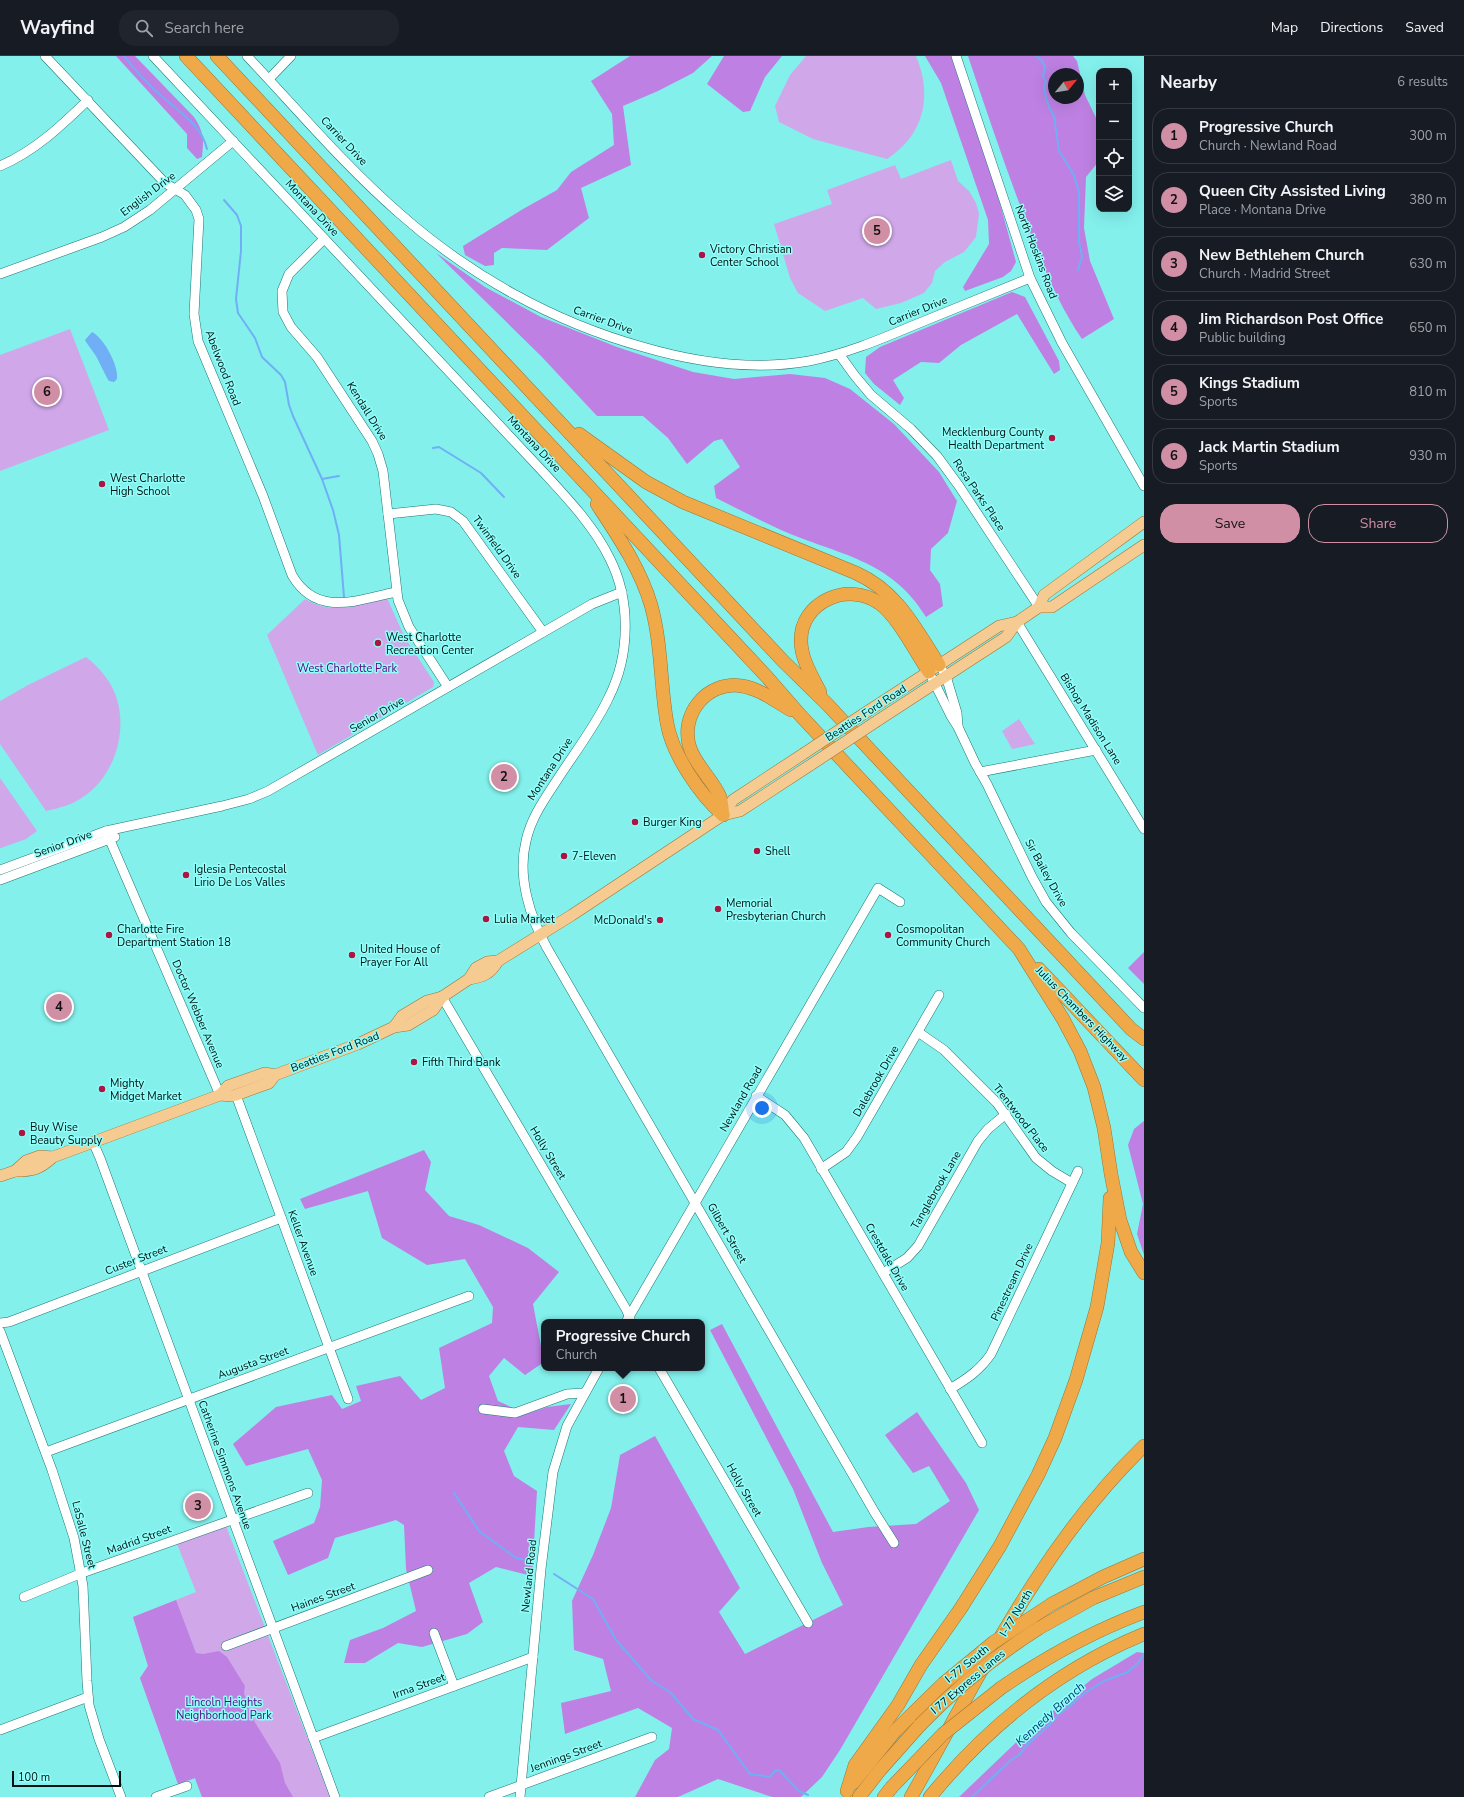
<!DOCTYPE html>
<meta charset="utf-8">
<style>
:root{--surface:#171b24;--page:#20242c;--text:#f1f3f6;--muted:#9ea1a6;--line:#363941;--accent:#d18fa5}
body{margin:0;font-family:"Nunito Sans",sans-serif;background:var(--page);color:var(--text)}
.controls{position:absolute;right:12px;top:12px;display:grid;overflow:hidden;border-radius:8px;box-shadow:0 4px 16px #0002}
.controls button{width:36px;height:36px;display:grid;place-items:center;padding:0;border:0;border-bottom:1px solid var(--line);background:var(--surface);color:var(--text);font:20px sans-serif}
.compass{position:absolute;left:1048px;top:12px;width:36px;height:36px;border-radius:50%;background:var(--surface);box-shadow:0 4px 16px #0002;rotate:60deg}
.scale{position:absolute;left:12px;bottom:10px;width:109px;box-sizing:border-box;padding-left:4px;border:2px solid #001212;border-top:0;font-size:11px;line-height:14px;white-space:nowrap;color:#001212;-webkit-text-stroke:3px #91fef9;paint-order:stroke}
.you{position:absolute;left:762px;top:1052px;width:14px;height:14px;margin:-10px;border:3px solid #fff;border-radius:50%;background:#1a73e8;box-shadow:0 0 0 6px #1a73e833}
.badge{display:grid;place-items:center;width:26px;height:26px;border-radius:50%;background:var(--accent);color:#111;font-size:13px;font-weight:700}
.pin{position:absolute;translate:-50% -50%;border:2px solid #fff;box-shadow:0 1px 4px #0006}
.popup{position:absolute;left:541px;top:1263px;width:164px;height:52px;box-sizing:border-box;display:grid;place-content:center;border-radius:8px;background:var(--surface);filter:drop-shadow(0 1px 3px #0005);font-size:13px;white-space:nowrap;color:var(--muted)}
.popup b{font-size:15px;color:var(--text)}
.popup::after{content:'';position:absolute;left:50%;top:100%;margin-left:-8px;border:8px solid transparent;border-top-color:var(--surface)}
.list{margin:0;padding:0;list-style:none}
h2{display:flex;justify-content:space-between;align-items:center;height:52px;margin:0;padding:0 16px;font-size:17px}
h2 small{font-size:13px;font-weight:400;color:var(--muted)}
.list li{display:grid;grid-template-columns:26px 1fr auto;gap:12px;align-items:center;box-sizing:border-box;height:56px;margin:0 8px 8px;padding:0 8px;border:1px solid var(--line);border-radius:16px}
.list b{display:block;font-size:15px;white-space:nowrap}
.list p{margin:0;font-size:13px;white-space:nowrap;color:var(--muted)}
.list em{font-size:13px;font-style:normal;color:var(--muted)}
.actions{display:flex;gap:8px;padding:12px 16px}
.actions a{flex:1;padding:9px 0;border:1px solid var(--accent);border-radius:16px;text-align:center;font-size:14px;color:var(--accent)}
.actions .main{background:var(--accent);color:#111}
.icon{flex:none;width:22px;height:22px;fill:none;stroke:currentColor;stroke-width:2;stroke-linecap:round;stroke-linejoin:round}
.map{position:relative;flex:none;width:1144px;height:1741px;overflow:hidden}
header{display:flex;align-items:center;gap:24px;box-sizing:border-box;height:56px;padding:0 20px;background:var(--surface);border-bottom:1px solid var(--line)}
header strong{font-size:19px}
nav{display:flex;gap:22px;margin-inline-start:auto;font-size:14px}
.search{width:280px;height:36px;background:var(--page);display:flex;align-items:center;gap:10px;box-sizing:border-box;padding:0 14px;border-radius:16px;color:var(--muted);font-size:15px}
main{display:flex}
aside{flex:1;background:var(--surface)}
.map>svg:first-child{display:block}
.green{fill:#d0a8ea}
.forest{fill:#be81e3;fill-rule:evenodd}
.water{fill:#70aff5}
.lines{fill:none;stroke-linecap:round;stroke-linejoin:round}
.stream{stroke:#70aff5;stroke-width:2}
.minor-casing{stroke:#1c7774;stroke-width:10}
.major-casing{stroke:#9c7435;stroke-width:12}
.highway-casing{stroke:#9c7435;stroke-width:14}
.minor{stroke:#fff;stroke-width:9}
.major{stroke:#f6cb91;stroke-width:11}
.highway{stroke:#f0a948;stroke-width:13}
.major-bridge-casing{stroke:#9c7435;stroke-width:12;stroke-linecap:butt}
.highway-bridge-casing{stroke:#9c7435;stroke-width:14;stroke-linecap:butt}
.major-bridge{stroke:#f6cb91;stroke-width:11}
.highway-bridge{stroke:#f0a948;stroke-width:13}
.poi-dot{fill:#aa1542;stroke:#91fef9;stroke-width:1.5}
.labels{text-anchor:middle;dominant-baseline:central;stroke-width:3;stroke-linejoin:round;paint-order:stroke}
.street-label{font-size:11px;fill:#001212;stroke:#91fef9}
.poi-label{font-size:11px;fill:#001212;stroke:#91fef9;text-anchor:start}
.park-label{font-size:11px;fill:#5e0482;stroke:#91fef9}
.water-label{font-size:12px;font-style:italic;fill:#003d73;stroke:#91fef9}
</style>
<header>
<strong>Wayfind</strong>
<div class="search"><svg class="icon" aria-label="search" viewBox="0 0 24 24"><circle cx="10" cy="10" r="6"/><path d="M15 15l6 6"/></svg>Search here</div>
<nav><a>Map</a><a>Directions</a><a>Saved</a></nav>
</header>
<main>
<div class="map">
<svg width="1144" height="1741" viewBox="0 0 1144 1741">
<rect width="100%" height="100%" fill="#83f0ec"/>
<g class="green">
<path d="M806 0H916C933 40 924 79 887 103L813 83 779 66 775 50 790 19Z"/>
<polygon points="951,104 958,125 969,135 976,147 979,158 976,181 964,196 945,206 935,215 932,227 924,237 901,247 876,253 863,242 825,255 798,237 790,222 774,168 832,148 827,134 895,109 901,123"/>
<polygon points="70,273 109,374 0,415 0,299"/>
<path d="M387 542 405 582 434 626 433 631 318 699 267 579 305 543C335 560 355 549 387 542Z"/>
<path d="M86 601C96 609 104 617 111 629 131 665 118 718 83 741 72 749 59 752 46 755L0 688V645L28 629Z"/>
<polygon points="1019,663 1035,688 1012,693 1002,675"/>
<polygon points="0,722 37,775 26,783 1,792 0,792"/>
<polygon points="226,1470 330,1741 202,1741 195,1722 178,1728 140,1622 148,1610 133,1561 196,1536 177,1488"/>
</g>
<g class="forest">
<path d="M116 0H135L194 61C204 76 204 84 202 101L197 103 187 92V78Z"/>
<polygon points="630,0 712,0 693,17 658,35 623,50 631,109 581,132 589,162 547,194 502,192 494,197 494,209 485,210 465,199 463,190 523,153 557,134 571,116 614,89 612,58 591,25"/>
<polygon points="724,0 782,0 765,21 750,55 743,56 707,28"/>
<polygon points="925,0 952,0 993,122 1016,206 1011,215 1003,221 965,235 963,231 989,188 988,164 941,27"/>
<path d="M968 0H1073L1077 5 1085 39 1099 68V105L1086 121 1084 172 1090 205 1114 263 1082 283C1056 245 1040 203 1024 160 1004 107 986 54 968 0ZM1054 18H1078V42H1054Z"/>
<path d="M436 197 485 231 541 261 617 291 693 316 734 323 790 318 825 322 850 333 894 368 939 416 957 445 948 477 931 493 930 514 940 528 943 550 926 561C891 503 838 499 781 474 759 464 738 453 716 442L714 430 740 411 722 383 714 385 687 408 668 382 643 360H597L541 300Z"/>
<polygon points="1012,236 1025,241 1059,305 1060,314 1054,318 1017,258 961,289 939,307 921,306 893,324 904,342 900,349 874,328 865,317 866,301 880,291"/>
<polygon points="1144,896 1144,928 1128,912"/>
<polygon points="1144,1065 1144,1199 1137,1178 1143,1148 1128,1089 1134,1073"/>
<polygon points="424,1094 431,1106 425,1134 449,1160 479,1169 528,1192 559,1216 533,1248 544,1306 525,1319 504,1302 489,1320 498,1345 526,1358 547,1351 571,1348 554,1374 518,1371 504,1395 514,1420 537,1435 532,1520 496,1511 469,1527 483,1566 467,1578 422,1591 398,1587 365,1607 344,1607 350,1584 383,1572 416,1555 406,1513 404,1469 396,1464 335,1482 328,1502 288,1519 273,1485 314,1467 320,1451 322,1424 308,1393 246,1410 233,1388 276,1351 332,1339 342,1353 361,1345 356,1330 400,1320 421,1344 445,1332 439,1292 492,1267 493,1251 465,1203 427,1209 382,1182 368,1135 305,1153 300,1143"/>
<polygon points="722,1268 833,1476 868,1471 916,1468 950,1445 929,1410 913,1417 885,1379 917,1356 966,1427 979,1454 840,1694 822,1721 801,1741 772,1741 718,1723 678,1741 635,1741 655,1704 669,1693 672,1672 638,1652 565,1678 561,1647 611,1635 603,1603 574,1594 572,1545 593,1499 611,1452 620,1399 655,1380 740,1532 719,1556 745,1598 843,1549 822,1507 793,1433 710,1274"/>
<polygon points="176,1544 196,1597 203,1598 219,1595 227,1601 245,1630 244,1637 251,1660 280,1707 285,1727 293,1741 202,1741 195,1722 178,1728 140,1622 148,1610 133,1561"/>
<polygon points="1137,1596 1144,1597 1144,1741 959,1741 1027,1676 1092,1623"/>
</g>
<path class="water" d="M92 276C104 282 119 310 117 323L114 326 109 325 107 322 96 300 86 286 85 284Z"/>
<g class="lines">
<g class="stream">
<path d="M124 0C134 13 145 25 157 36 176 54 201 67 207 93"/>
<polyline points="1036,0 1041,4 1045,10 1043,21 1046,25 1044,31 1046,42 1049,51 1054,60 1059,95 1074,119 1079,136 1079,186 1082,200 1078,214"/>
<polyline points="224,144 237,159 241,170 241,195 236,243 238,257 255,282 262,301 281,319 285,326 289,349 293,360 322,423 333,454 339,479 344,541"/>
<polyline points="433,392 439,391 481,417 504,441"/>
<polyline points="322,423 339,420"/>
<polyline points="454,1437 479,1475 516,1502 530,1505"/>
<polyline points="554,1518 593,1543 616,1584 652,1625 670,1636 693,1663 718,1674 750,1718 770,1721 775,1715 779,1714 799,1735 808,1739"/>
<polyline points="972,1741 1011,1704 1019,1699 1028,1688 1049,1669 1059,1658 1070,1650 1083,1638 1104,1625 1128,1616 1139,1606 1144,1598"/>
</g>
<g class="minor-casing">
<g id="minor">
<path d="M45 0 165 127 185 139 196 154 199 163 194 258 198 285 263 440 292 519C317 562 357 544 396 536"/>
<path d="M153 0 546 419C570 445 595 472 610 503 631 545 630 599 609 641 596 669 576 695 559 721 546 741 531 761 526 785 517 821 530 861 547 892L875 1457 894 1487"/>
<path d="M247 0C297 53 344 109 399 157 469 219 553 266 643 291 698 307 753 315 809 305 845 298 879 284 912 270 952 254 991 238 1030 222"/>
<polyline points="956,0 1030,222 1062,287 1144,430"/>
<polyline points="269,23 291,0"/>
<path d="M0 110C35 95 61 70 88 44"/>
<polyline points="324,183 289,218 282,235 283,256 291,271 317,301 372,385 378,398 383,415 398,544 409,571 448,631"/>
<polyline points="0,218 102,181 124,171 150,154 233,85"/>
<polyline points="839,298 855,320 871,339 911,373 937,400 959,430 1039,551"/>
<polyline points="388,458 436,453 451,456 463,465 543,576"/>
<polyline points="1017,566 1144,773"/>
<polyline points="943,615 946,620 957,657 958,670"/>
<polyline points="932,622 951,660 958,671 975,707 987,728 1032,821 1046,846 1071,877 1144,952"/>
<polyline points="980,716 1096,694"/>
<polyline points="106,775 220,1039"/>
<polyline points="0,814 106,775 222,750 249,743 268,735 592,548 622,536"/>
<polyline points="0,824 115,781"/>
<polyline points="442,941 626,1253 630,1262"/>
<polyline points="918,976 944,994 997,1047 1036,1102 1052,1115 1072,1127"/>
<polyline points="236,1039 348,1343"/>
<polyline points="756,1040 785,1059 804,1082 982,1387"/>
<polyline points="93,1086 100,1102 335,1741"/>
<polyline points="821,1113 846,1096 857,1081 939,939"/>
<polyline points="883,1217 907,1202 918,1190 978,1085 988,1073 1006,1058"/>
<polyline points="626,1266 878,832 900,846"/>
<polyline points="0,1267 9,1266 281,1162"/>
<polyline points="0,1275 52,1414 74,1482 83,1530 87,1625 89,1649 99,1683 121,1741"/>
<polyline points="659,1312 808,1567"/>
<path d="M950 1333C967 1323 980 1314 991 1298L1078 1115"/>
<polyline points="483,1353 515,1357 567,1338 584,1337"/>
<polyline points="46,1396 469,1240"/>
<polyline points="24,1541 82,1517 308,1437"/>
<polyline points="434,1577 454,1630"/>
<polyline points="226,1590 428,1514"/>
<polyline points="0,1674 88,1641"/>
<polyline points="313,1682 533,1601"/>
<polyline points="156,1741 187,1730"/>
<polyline points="489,1741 652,1681"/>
<polyline points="520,1741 541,1513 553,1416 567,1370 599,1312"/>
</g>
</g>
<g class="major-casing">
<g id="major">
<polyline points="1039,551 1044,539 1144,466"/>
<polyline points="868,655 999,570 1017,566"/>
<polyline points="877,665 1006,581 1017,566 1039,551 1052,551 1144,489"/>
<polyline points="723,759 733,744 803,698"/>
<path d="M469 923C483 921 490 918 498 905L572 859 723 759 740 755 812 708"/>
<polyline points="394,971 402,960 427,945 442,941 469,923 476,912 487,906 498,905"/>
<polyline points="220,1039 228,1030 265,1017 275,1019 358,988 394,971 408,969 433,954 442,941"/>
<path d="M15 1115C33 1115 40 1113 53 1101"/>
<polyline points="0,1120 15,1115 26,1105 40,1100 53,1101 220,1039 232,1040 236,1039 269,1027 275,1019"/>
</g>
</g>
<g class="highway-casing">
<g id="highway">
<polyline points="186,0 767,621 801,660 1019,893 1063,963 1080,995 1094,1031 1104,1072 1111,1118 1120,1164 1131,1196 1144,1217"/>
<polyline points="217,0 783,605 827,648 1131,973 1144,983"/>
<path d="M579 378 646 426 683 446 856 517C898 536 915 572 939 609"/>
<path d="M597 448C618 480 640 512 651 549 662 588 660 628 667 667 672 698 700 739 723 759"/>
<path d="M820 636C812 620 801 603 801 585 800 546 848 525 879 547 897 559 916 597 929 616"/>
<path d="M723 759C722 754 722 747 720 741 714 725 696 710 690 692 679 659 707 624 742 630 760 633 775 645 791 654"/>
<polyline points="1039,913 1144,1024"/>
<polyline points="1052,1548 1103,1521 1144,1503"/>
<polyline points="1039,1572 1093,1542 1144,1521"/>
<path d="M1001 1632C1046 1601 1093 1575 1144 1556"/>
<polyline points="853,1727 896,1674 943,1628"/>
<polyline points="847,1735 855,1709 898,1649 921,1609 961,1552 1000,1490 1038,1419 1055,1382 1076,1324 1097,1251 1108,1187 1110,1142"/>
<polyline points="859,1741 880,1714 920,1669"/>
<polyline points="884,1741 891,1732"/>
<path d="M911 1741C979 1621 1043 1487 1144 1390"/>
<path d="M930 1741C988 1670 1059 1613 1144 1578"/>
</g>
</g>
<use href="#minor" class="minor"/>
<use href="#major" class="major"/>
<use href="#highway" class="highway"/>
<g class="major-bridge-casing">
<g id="major-bridge">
<polyline points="803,698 868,655"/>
<polyline points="812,708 877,665"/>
</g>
</g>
<g class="highway-bridge-casing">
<g id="highway-bridge">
<polyline points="943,1628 994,1586 1052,1548"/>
<path d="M920 1669C956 1632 995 1600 1039 1572"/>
<polyline points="891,1732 943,1678 1001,1632"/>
</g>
</g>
<use href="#major-bridge" class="major-bridge"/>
<use href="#highway-bridge" class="highway-bridge"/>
</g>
<g class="poi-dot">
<circle cx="702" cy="199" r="4"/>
<circle cx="1052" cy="382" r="4"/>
<circle cx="102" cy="428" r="4"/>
<circle cx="378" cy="587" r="4"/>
<circle cx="635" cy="766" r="4"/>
<circle cx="757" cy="795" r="4"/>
<circle cx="564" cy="800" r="4"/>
<circle cx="186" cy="819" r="4"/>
<circle cx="718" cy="853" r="4"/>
<circle cx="486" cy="863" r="4"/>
<circle cx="660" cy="864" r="4"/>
<circle cx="109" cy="879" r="4"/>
<circle cx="888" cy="879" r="4"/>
<circle cx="352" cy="899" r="4"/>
<circle cx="414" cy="1006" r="4"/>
<circle cx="102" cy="1033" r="4"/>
<circle cx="22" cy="1077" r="4"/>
</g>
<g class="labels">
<g class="street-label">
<text transform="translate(344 85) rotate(47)">Carrier Drive</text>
<text transform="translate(148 138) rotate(-37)">English Drive</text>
<text transform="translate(312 152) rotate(47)">Montana Drive</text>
<text transform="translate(1036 196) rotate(69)">North Hoskins Road</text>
<text transform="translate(918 255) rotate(-22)">Carrier Drive</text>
<text transform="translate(603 264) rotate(20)">Carrier Drive</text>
<text transform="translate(223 312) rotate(69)">Abelwood Road</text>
<text transform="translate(367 355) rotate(58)">Kendall Drive</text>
<text transform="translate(534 388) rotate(47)">Montana Drive</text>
<text transform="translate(979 439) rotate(56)">Rosa Parks Place</text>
<text transform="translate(497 491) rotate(54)">Twinfield Drive</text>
<text transform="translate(866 657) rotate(-33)">Beatties Ford Road</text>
<text transform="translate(377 659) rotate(-30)">Senior Drive</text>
<text transform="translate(1091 663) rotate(58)">Bishop Madison Lane</text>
<text transform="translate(550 713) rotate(-57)">Montana Drive</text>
<text transform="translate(63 788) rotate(-20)">Senior Drive</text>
<text transform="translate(1046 817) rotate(61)">Sir Bailey Drive</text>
<text transform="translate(198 958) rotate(67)">Doctor Webber Avenue</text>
<text transform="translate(1082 958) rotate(46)">Julius Chambers Highway</text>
<text transform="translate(335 996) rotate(-21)">Beatties Ford Road</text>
<text transform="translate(876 1025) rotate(-60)">Dalebrook Drive</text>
<text transform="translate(741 1043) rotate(-60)">Newland Road</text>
<text transform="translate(1021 1062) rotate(52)">Trentwood Place</text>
<text transform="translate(548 1097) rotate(59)">Holly Street</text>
<text transform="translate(936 1134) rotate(-60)">Tanglebrook Lane</text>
<text transform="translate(727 1177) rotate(60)">Gilbert Street</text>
<text transform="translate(303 1187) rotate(70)">Keller Avenue</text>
<text transform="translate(887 1201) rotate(60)">Crestdale Drive</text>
<text transform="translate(136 1204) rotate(-21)">Custer Street</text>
<text transform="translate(1012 1226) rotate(-65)">Pinestream Drive</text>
<text transform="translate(253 1307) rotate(-20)">Augusta Street</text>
<text transform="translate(225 1409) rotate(70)">Catherine Simmons Avenue</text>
<text transform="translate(744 1434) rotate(60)">Holly Street</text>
<text transform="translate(84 1479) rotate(76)">LaSalle Street</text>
<text transform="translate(139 1484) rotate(-20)">Madrid Street</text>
<text transform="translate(529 1520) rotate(-84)">Newland Road</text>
<text transform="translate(323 1541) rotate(-20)">Haines Street</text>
<text transform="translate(1016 1557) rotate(-59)">I-77 North</text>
<text transform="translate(967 1608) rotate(-39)">I-77 South</text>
<text transform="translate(968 1626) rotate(-40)">I 77 Express Lanes</text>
<text transform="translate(419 1630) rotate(-20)">Irma Street</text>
<text transform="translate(566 1700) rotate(-20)">Jennings Street</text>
</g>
<g class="poi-label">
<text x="710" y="193">Victory Christian<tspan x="710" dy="13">Center School</tspan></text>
<text x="1044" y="376" text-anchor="end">Mecklenburg County<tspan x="1044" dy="13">Health Department</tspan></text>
<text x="110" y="422">West Charlotte<tspan x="110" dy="13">High School</tspan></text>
<text x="386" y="581">West Charlotte<tspan x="386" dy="13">Recreation Center</tspan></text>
<text x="643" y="766">Burger King</text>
<text x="765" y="795">Shell</text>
<text x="572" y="800">7-Eleven</text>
<text x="194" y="813">Iglesia Pentecostal<tspan x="194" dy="13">Lirio De Los Valles</tspan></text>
<text x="726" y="847">Memorial<tspan x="726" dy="13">Presbyterian Church</tspan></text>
<text x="494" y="863">Lulia Market</text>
<text x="652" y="864" text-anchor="end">McDonald's</text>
<text x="117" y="873">Charlotte Fire<tspan x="117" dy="13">Department Station 18</tspan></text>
<text x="896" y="873">Cosmopolitan<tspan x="896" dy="13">Community Church</tspan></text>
<text x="360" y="893">United House of<tspan x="360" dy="13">Prayer For All</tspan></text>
<text x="422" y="1006">Fifth Third Bank</text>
<text x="110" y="1027">Mighty<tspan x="110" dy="13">Midget Market</tspan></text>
<text x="30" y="1071">Buy Wise<tspan x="30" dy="13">Beauty Supply</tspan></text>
</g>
<g class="park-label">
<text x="347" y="612">West Charlotte Park</text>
<text x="224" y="1646">Lincoln Heights<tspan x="224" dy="13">Neighborhood Park</tspan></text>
</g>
<g class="water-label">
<text transform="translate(1050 1658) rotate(-42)">Kennedy Branch</text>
</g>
</g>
</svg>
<div class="controls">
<button>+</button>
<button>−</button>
<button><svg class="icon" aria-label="locate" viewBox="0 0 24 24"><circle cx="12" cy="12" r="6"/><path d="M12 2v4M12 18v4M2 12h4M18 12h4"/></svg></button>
<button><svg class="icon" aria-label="layers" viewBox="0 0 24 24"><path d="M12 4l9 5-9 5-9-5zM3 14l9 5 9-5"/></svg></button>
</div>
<svg class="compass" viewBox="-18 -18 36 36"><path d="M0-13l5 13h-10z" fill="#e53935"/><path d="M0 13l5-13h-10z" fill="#9ea1a6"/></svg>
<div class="scale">100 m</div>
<div class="you"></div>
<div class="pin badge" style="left:623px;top:1343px">1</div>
<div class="popup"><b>Progressive Church</b>Church</div>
<div class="pin badge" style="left:504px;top:721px">2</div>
<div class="pin badge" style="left:198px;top:1450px">3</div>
<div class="pin badge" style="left:59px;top:951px">4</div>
<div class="pin badge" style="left:877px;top:175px">5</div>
<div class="pin badge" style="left:47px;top:336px">6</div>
</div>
<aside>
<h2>Nearby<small>6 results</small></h2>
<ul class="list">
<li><span class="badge">1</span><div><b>Progressive Church</b><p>Church · Newland Road</p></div><em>300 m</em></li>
<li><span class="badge">2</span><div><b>Queen City Assisted Living</b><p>Place · Montana Drive</p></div><em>380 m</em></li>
<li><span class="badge">3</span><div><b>New Bethlehem Church</b><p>Church · Madrid Street</p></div><em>630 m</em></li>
<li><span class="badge">4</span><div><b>Jim Richardson Post Office</b><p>Public building</p></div><em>650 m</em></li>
<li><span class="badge">5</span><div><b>Kings Stadium</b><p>Sports</p></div><em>810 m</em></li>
<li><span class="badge">6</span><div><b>Jack Martin Stadium</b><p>Sports</p></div><em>930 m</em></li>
</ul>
<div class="actions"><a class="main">Save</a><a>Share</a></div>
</aside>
</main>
